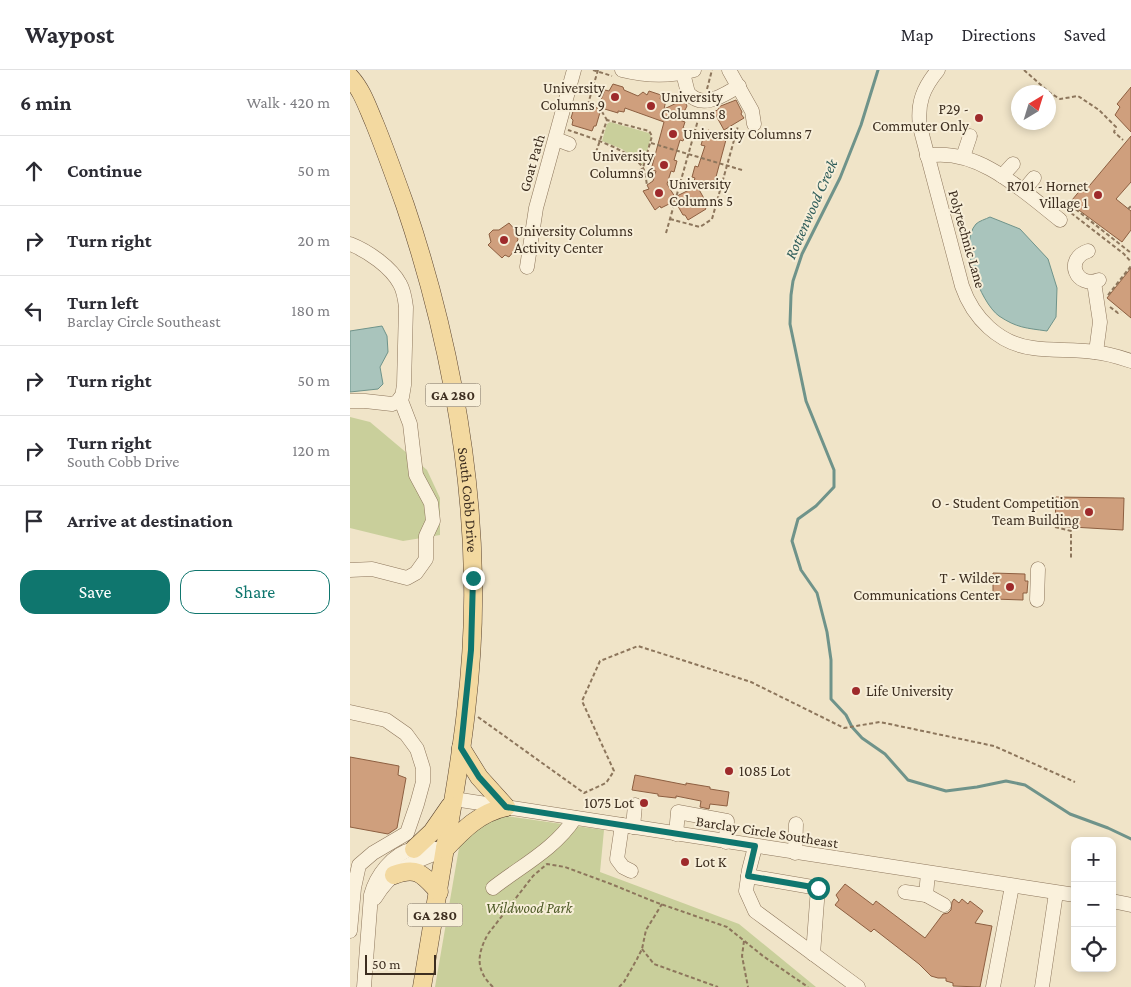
<!DOCTYPE html>
<meta charset="utf-8">
<style>
:root{--surface:#fff;--page:#f2f2f3;--text:#2b2b33;--muted:#7c7c81;--line:#e1e1e2;--accent:#0f766e}
body{margin:0;font-family:"Crimson Pro",serif;background:var(--page);color:var(--text)}
.controls{position:absolute;right:15px;bottom:15px;display:grid;overflow:hidden;border-radius:10px;box-shadow:0 2px 8px #0003}
.controls button{width:45px;height:45px;display:grid;place-items:center;padding:0;border:0;border-bottom:1px solid var(--line);background:var(--surface);color:var(--text);font:25px sans-serif}
.compass{position:absolute;left:661px;top:15px;width:45px;height:45px;border-radius:50%;background:var(--surface);box-shadow:0 2px 8px #0003;rotate:38deg}
.scale{position:absolute;left:15px;bottom:12px;width:71px;box-sizing:border-box;padding-left:5px;border:2px solid #3d2e20;border-top:0;font-size:14px;line-height:18px;white-space:nowrap;color:#3d2e20;-webkit-text-stroke:4px #f7eed8;paint-order:stroke}
.stop{position:absolute;width:15px;height:15px;margin:-11px;border:4px solid #0f766e;border-radius:50%;background:#fff}
.stop.end{background:#0f766e;border-color:#fff;box-shadow:0 1px 5px #0008}
.list{margin:0;padding:0;list-style:none}
h2{display:flex;justify-content:space-between;align-items:center;height:65px;margin:0;padding:0 20px;font-size:21px}
h2 small{font-size:16px;font-weight:400;color:var(--muted)}
.list li{display:grid;grid-template-columns:32px 1fr auto;gap:15px;align-items:center;box-sizing:border-box;height:70px;padding:0 20px;border-top:1px solid var(--line)}
.list b{display:block;font-size:19px;white-space:nowrap}
.list p{margin:0;font-size:16px;white-space:nowrap;color:var(--muted)}
.list em{font-size:16px;font-style:normal;color:var(--muted)}
.actions{display:flex;gap:10px;padding:15px 20px}
.actions a{flex:1;padding:11px 0;border:1px solid var(--accent);border-radius:15px;text-align:center;font-size:18px;color:var(--accent)}
.actions .main{background:var(--accent);color:#fff}
.icon{flex:none;width:28px;height:28px;fill:none;stroke:currentColor;stroke-width:2;stroke-linecap:round;stroke-linejoin:round}
.map{position:relative;flex:none;width:781px;height:917px;overflow:hidden}
header{display:flex;align-items:center;gap:30px;box-sizing:border-box;height:70px;padding:0 25px;background:var(--surface);border-bottom:1px solid var(--line)}
header strong{font-size:24px}
nav{display:flex;gap:28px;margin-inline-start:auto;font-size:18px}
main{display:flex}
aside{flex:1;background:var(--surface)}
.map>svg:first-child{display:block}
.green{fill:#c9cf9b}
.water{fill:#a9c4bc;stroke:#6f938a}
.lines{fill:none;stroke-linecap:round;stroke-linejoin:round}
.stream{stroke:#6f938a;stroke-width:3}
.building{fill:#cf9f7d;stroke:#8d5f41}
.minor-casing{stroke:#8d765c;stroke-width:15}
.major-casing{stroke:#5b4430;stroke-width:19}
.path{stroke:#8d765c;stroke-width:2;stroke-dasharray:4 2.5;stroke-linecap:butt}
.minor{stroke:#faf1dc;stroke-width:14}
.major{stroke:#f3d9a0;stroke-width:18}
.route{stroke:#0f766e;stroke-width:6}
.poi-dot{fill:#9e2a2b;stroke:#f7eed8;stroke-width:2}
.labels{text-anchor:middle;dominant-baseline:central;stroke-width:4;stroke-linejoin:round;paint-order:stroke}
.shield{fill:#f7eed8;stroke:#756857;stroke-width:1}
.shield-label{font-size:14px;font-weight:bold;fill:#3d2e20}
.poi-label{font-size:15px;fill:#3d2e20;stroke:#f7eed8;text-anchor:end}
.street-label{font-size:15px;fill:#3d2e20;stroke:#f7eed8}
.park-label{font-size:15px;font-style:italic;fill:#4d5a26;stroke:#f7eed8}
.water-label{font-size:16px;font-style:italic;fill:#2f5d5a;stroke:#f7eed8}
</style>
<header>
<strong>Waypost</strong>
<nav><a>Map</a><a>Directions</a><a>Saved</a></nav>
</header>
<main>
<aside>
<h2>6 min<small>Walk · 420 m</small></h2>
<ul class="list">
<li><svg class="icon" aria-label="ahead" viewBox="0 0 24 24"><path d="M12 20V5M6 11l6-6 6 6"/></svg><div><b>Continue</b></div><em>50 m</em></li>
<li><svg class="icon" aria-label="right" viewBox="0 0 24 24"><path d="M7 20v-9h11M14 6l5 5-5 5"/></svg><div><b>Turn right</b></div><em>20 m</em></li>
<li><svg class="icon" aria-label="left" viewBox="0 0 24 24"><path d="M17 20v-9H6M10 6l-5 5 5 5"/></svg><div><b>Turn left</b><p>Barclay Circle Southeast</p></div><em>180 m</em></li>
<li><svg class="icon" aria-label="right" viewBox="0 0 24 24"><path d="M7 20v-9h11M14 6l5 5-5 5"/></svg><div><b>Turn right</b></div><em>50 m</em></li>
<li><svg class="icon" aria-label="right" viewBox="0 0 24 24"><path d="M7 20v-9h11M14 6l5 5-5 5"/></svg><div><b>Turn right</b><p>South Cobb Drive</p></div><em>120 m</em></li>
<li><svg class="icon" aria-label="arrive" viewBox="0 0 24 24"><path d="M6 21V4h12l-3 4 3 4H6"/></svg><div><b>Arrive at destination</b></div></li>
</ul>
<div class="actions"><a class="main">Save</a><a>Share</a></div>
</aside>
<div class="map">
<svg width="781" height="917" viewBox="0 0 781 917">
<rect width="100%" height="100%" fill="#f0e4c8"/>
<g class="green">
<polygon points="260,52 299,63 301,67 293,95 272,79 252,71 257,54"/>
<polygon points="0,347 20,352 77,400 90,428 90,465 53,471 0,458"/>
<path d="M157 746 254 760 250 802 389 854 466 917H85L109 778C121 759 133 750 157 746Z"/>
</g>
<g class="water">
<path d="M640 147 670 159 698 189 707 218 706 247 697 261C676 258 667 258 649 246 630 232 608 174 626 154 629 151 636 149 640 147Z"/>
<polygon points="32,256 37,266 38,282 30,297 33,314 28,319 0,322 0,261"/>
</g>
<g class="lines">
<polyline class="stream" points="528,0 511,55 490,108 452,184 443,211 441,225 440,254 456,331 484,400 484,417 466,436 448,449 442,471 451,500 467,523 477,562 481,590 481,629 496,645 502,657 512,668 535,684 558,710 596,721 627,717 656,711 675,715 720,744 758,758 781,769"/>
</g>
<g class="building">
<polygon points="263,14 273,17 274,20 288,26 293,22 297,25 299,21 311,25 310,29 316,30 314,39 331,31 335,32 337,36 335,40 321,47 335,52 333,58 337,59 333,71 330,70 324,90 327,91 324,102 321,101 317,114 325,127 347,116 356,132 353,134 356,139 338,150 335,145 333,145 325,131 311,138 310,136 305,140 293,121 299,119 297,115 303,111 306,101 301,100 314,52 275,38 274,42 268,41 268,43 248,37 255,20 259,21"/>
<polygon points="781,17 781,62 765,45 770,37 767,34"/>
<polygon points="386,30 392,42 391,44 394,48 374,60 364,42 369,39 368,37"/>
<polygon points="233,34 251,39 246,56 244,56 242,61 222,55 223,50 221,48 224,38 225,38 226,36 232,37"/>
<polygon points="358,60 377,66 363,118 358,116 357,118 343,114 345,108 342,107 345,96 348,97 355,76 351,75 354,65 357,66"/>
<polygon points="781,66 781,112 766,129 781,141 781,160 772,172 722,135 722,130 732,118 735,121"/>
<polygon points="159,153 166,161 165,164 168,169 164,181 159,187 155,185 152,188 138,175 141,172 139,164 143,160 149,160"/>
<polygon points="781,198 781,248 757,228"/>
<polygon points="706,427 774,428 773,460 705,456"/>
<polygon points="643,503 675,504 675,511 678,511 677,523 673,523 673,530 643,529"/>
<polygon points="0,687 49,696 48,705 56,708 47,758 38,764 0,757"/>
<polygon points="285,705 336,715 336,713 360,717 360,719 379,722 377,736 360,734 359,739 350,737 351,731 326,726 326,728 308,726 308,724 282,720"/>
<polygon points="495,814 523,835 526,831 575,868 593,844 598,843 601,840 602,832 604,829 609,833 612,829 618,834 620,831 633,841 625,853 642,856 630,917 603,916 603,913 596,911 596,908 588,908 581,906 569,894 524,859 521,862 485,835 489,830 486,825"/>
</g>
<g class="lines">
<g class="minor-casing">
<g id="minor">
<path d="M272 0C296 6 319 7 344 0"/>
<polyline points="379,0 402,41 404,54"/>
<path d="M588 0C573 18 567 33 570 57L612 216C623 248 649 274 683 278 703 281 724 279 744 282 757 283 769 287 781 291"/>
<path d="M333 3 338 23C353 40 373 25 389 16"/>
<polyline points="206,69 219,74"/>
<path d="M577 86C628 77 673 121 710 150"/>
<polyline points="613,87 620,66"/>
<polyline points="652,106 663,94"/>
<polyline points="674,120 684,108"/>
<path d="M0 174C18 181 41 197 50 214 54 221 55 229 56 237L54 315 52 327 47 332 42 334 15 331H0"/>
<path d="M738 181C714 189 726 219 749 210"/>
<polyline points="177,197 186,138 224,0"/>
<polyline points="744,212 750,252 746,282"/>
<polyline points="0,500 22,499 57,508 66,503 76,489 76,466 83,451 81,433 66,405 60,354 50,328"/>
<polyline points="687,530 688,499"/>
<polyline points="0,642 36,650 56,664 67,679 73,698 73,712 67,734 57,763 23,783 9,795 4,818 0,861"/>
<polyline points="104,729 725,825"/>
<polyline points="272,755 267,789 273,797 281,801"/>
<polyline points="283,757 285,735"/>
<polyline points="326,764 328,742 377,751 376,772"/>
<polyline points="405,777 399,800 396,821 405,841 508,917"/>
<polyline points="445,783 446,754"/>
<polyline points="398,806 468,818 463,884"/>
<path d="M143 818C171 796 205 779 225 748"/>
<polyline points="555,822 576,825 578,803"/>
<polyline points="576,825 594,835"/>
<path d="M25 828C42 799 63 792 92 781"/>
<polyline points="762,831 781,835"/>
<path d="M14 917 21 825C26 806 42 784 63 779 73 777 84 779 95 780"/>
<polyline points="643,917 662,816"/>
<polyline points="692,917 706,823"/>
</g>
</g>
<g class="major-casing">
<g id="major">
<path id="s1" d="M0 7C12 20 17 36 24 52 35 79 45 107 55 135 95 253 121 383 123 508 125 599 111 689 95 778 87 824 80 871 72 917"/>
<polyline points="111,678 129,707 156,737"/>
<polyline points="64,779 82,762 100,736"/>
<path d="M95 779C113 760 129 743 156 737"/>
<path d="M44 805C68 796 73 805 89 822"/>
</g>
</g>
<g class="path">
<polyline points="243,0 262,6"/>
<polyline points="248,0 238,34 249,37 257,50"/>
<polyline points="674,0 700,23 710,29 728,26 749,40 766,57 764,62 773,70"/>
<polyline points="357,19 362,0"/>
<path d="M218 60C236 66 287 82 294 100 296 104 296 110 297 115"/>
<polyline points="301,73 392,100"/>
<polyline points="246,82 257,50 299,61 302,66 293,98 283,106"/>
<polyline points="717,138 719,134 781,183"/>
<polyline points="716,139 774,184 781,192"/>
<polyline points="778,139 781,136"/>
<polyline points="320,149 350,157 362,149 388,56"/>
<polyline points="316,163 350,43"/>
<polyline points="758,225 781,196"/>
<polyline points="760,237 768,243 771,242"/>
<polyline points="705,457 721,461 721,489"/>
<polyline points="128,647 234,723 256,713 264,701 232,631 250,591 288,576 401,612 494,658 530,652 644,676 725,712"/>
<polyline points="394,871 392,886 398,917"/>
<polyline points="292,879 304,894 368,917"/>
<path d="M143 917C125 900 127 884 138 864L183 806 197 794 215 797 261 814 305 832 377 857 413 886 458 917"/>
<polyline points="269,917 274,912 287,889 292,879 296,860 312,834"/>
</g>
<use href="#minor" class="minor"/>
<use href="#major" class="major"/>
</g>
<g class="lines">
<polyline class="route" points="123,508 121,580 111,678 129,707 156,737 405,776 398,806 468,818"/>
</g>
<g class="poi-dot">
<circle cx="265" cy="27" r="5"/>
<circle cx="301" cy="36" r="5"/>
<circle cx="629" cy="48" r="5"/>
<circle cx="323" cy="64" r="5"/>
<circle cx="314" cy="95" r="5"/>
<circle cx="309" cy="123" r="5"/>
<circle cx="748" cy="125" r="5"/>
<circle cx="154" cy="170" r="5"/>
<circle cx="739" cy="442" r="5"/>
<circle cx="660" cy="517" r="5"/>
<circle cx="506" cy="621" r="5"/>
<circle cx="379" cy="701" r="5"/>
<circle cx="294" cy="733" r="5"/>
<circle cx="335" cy="792" r="5"/>
</g>
<g class="labels">
<g class="shield">
<rect x="75.5" y="313.5" width="55" height="23" rx="4"/>
<rect x="57.5" y="833.5" width="55" height="23" rx="4"/>
</g>
<g class="shield-label">
<text x="103" y="325">GA 280</text>
<text x="85" y="845">GA 280</text>
</g>
<g class="poi-label">
<text x="255" y="18">University<tspan x="255" dy="17">Columns 9</tspan></text>
<text x="311" y="27" text-anchor="start">University<tspan x="311" dy="17">Columns 8</tspan></text>
<text x="619" y="39">P29 -<tspan x="619" dy="17">Commuter Only</tspan></text>
<text x="333" y="64" text-anchor="start">University Columns 7</text>
<text x="304" y="86">University<tspan x="304" dy="17">Columns 6</tspan></text>
<text x="319" y="114" text-anchor="start">University<tspan x="319" dy="17">Columns 5</tspan></text>
<text x="738" y="116">R701 - Hornet<tspan x="738" dy="17">Village 1</tspan></text>
<text x="164" y="161" text-anchor="start">University Columns<tspan x="164" dy="17">Activity Center</tspan></text>
<text x="729" y="433">O - Student Competition<tspan x="729" dy="17">Team Building</tspan></text>
<text x="650" y="508">T - Wilder<tspan x="650" dy="17">Communications Center</tspan></text>
<text x="516" y="621" text-anchor="start">Life University</text>
<text x="389" y="701" text-anchor="start">1085 Lot</text>
<text x="284" y="733">1075 Lot</text>
<text x="345" y="792" text-anchor="start">Lot K</text>
</g>
<g class="street-label">
<text transform="translate(182 93) rotate(-74)">Goat Path</text>
<text transform="translate(617 169) rotate(74)">Polytechnic Lane</text>
<text stroke="none"><textPath href="#s1" startOffset="442">South Cobb Drive</textPath></text>
<text transform="translate(417 762) rotate(9)">Barclay Circle Southeast</text>
</g>
<g class="park-label">
<text x="179" y="838">Wildwood Park</text>
</g>
<g class="water-label">
<text transform="translate(461 139) rotate(-66)">Rottenwood Creek</text>
</g>
</g>
</svg>
<div class="controls">
<button>+</button>
<button>−</button>
<button><svg class="icon" aria-label="locate" viewBox="0 0 24 24"><circle cx="12" cy="12" r="6"/><path d="M12 2v4M12 18v4M2 12h4M18 12h4"/></svg></button>
</div>
<svg class="compass" viewBox="-18 -18 36 36"><path d="M0-13l5 13h-10z" fill="#e53935"/><path d="M0 13l5-13h-10z" fill="#7c7c81"/></svg>
<div class="scale">50 m</div>
<div class="stop" style="left:468px;top:818px"></div>
<div class="stop end" style="left:123px;top:508px"></div>
</div>
</main>
